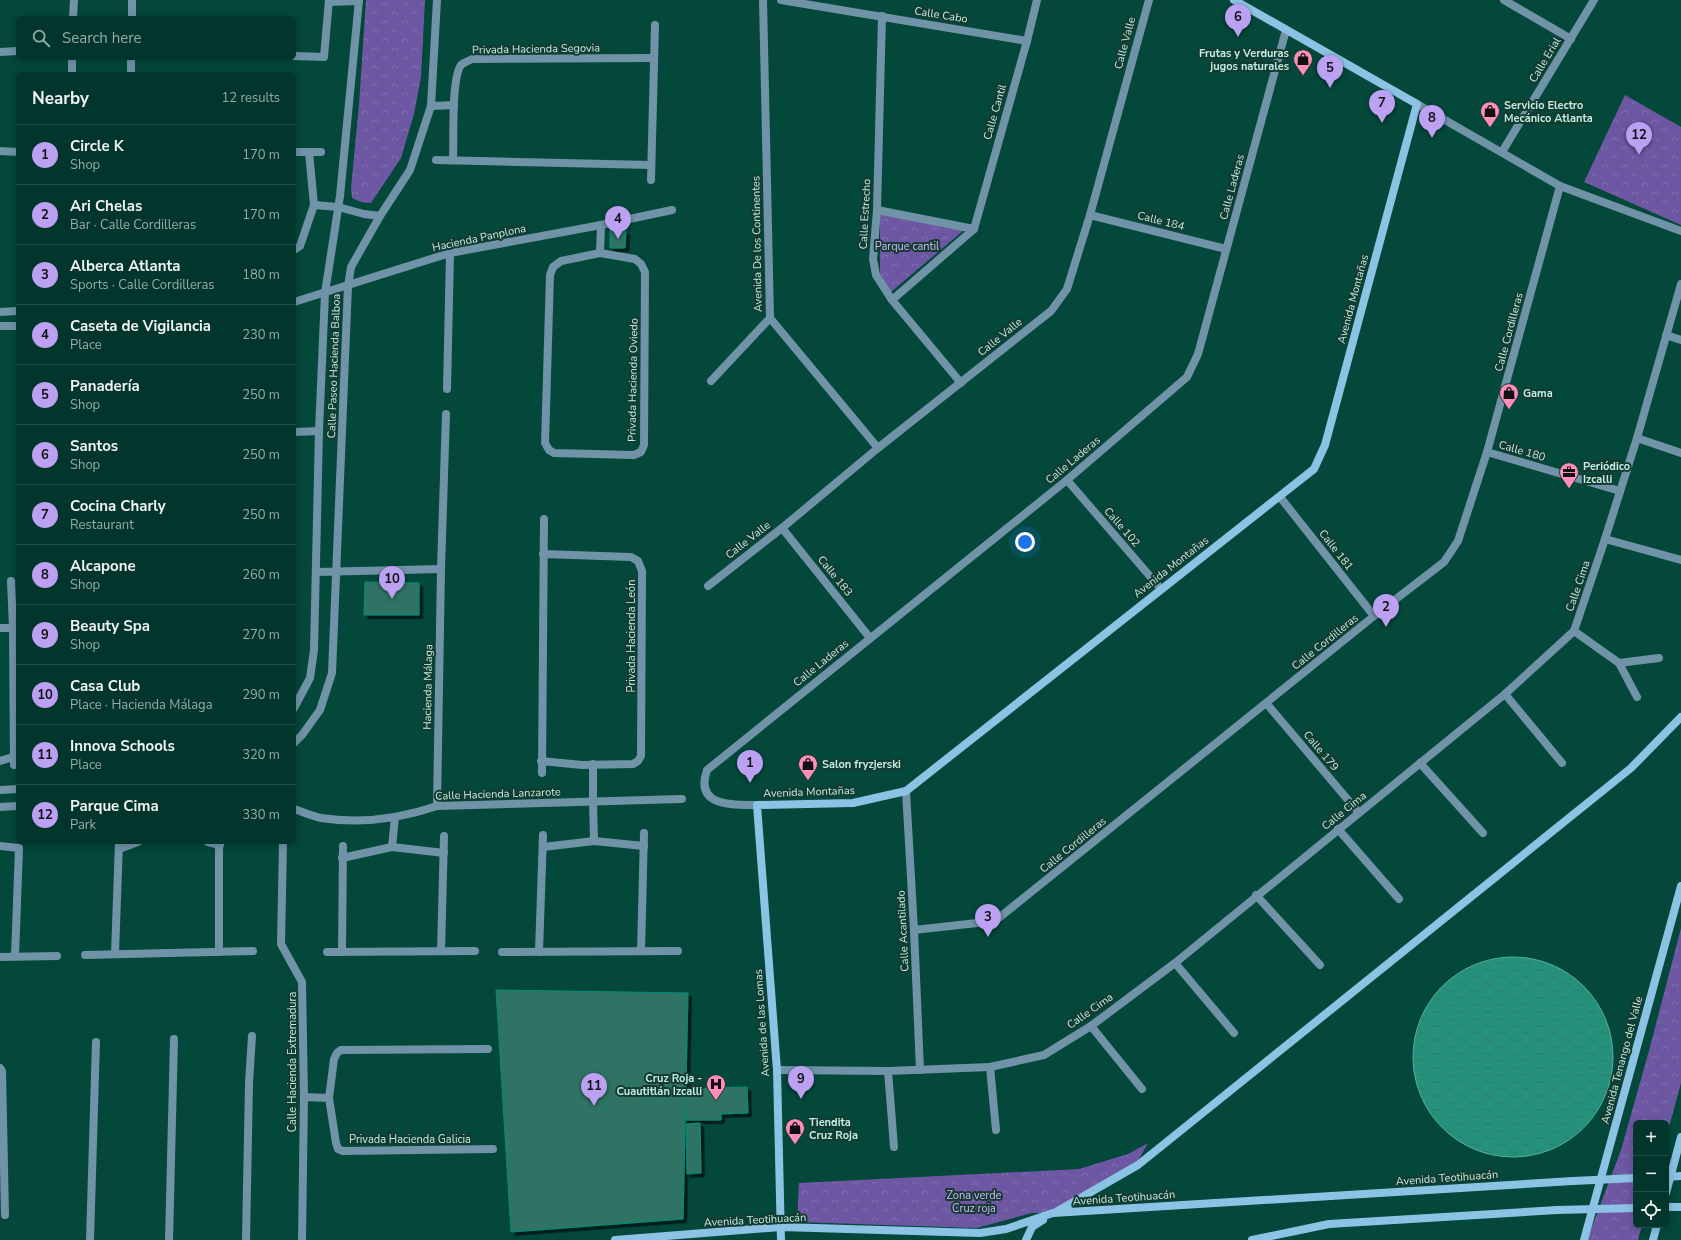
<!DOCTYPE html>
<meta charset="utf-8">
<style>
:root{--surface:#02362c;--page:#0c3e34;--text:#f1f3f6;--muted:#96aba9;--line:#235048;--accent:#bca0f2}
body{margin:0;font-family:"Nunito Sans",sans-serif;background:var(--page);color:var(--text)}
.controls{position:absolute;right:12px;bottom:12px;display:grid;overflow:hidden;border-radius:6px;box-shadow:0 2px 10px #0003}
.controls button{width:36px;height:36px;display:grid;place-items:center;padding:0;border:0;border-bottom:1px solid var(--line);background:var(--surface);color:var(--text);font:20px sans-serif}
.you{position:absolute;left:1025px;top:542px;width:14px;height:14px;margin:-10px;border:3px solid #fff;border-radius:50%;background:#1a73e8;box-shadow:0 0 0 6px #1a73e833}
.badge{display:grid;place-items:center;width:26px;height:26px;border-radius:50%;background:var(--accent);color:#111;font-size:13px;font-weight:700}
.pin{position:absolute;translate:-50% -33px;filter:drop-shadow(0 1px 2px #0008)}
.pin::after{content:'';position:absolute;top:21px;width:14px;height:12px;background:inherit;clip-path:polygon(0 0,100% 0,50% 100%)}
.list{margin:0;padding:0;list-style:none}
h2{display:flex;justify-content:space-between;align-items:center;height:52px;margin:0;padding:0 16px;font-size:17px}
h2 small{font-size:13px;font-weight:400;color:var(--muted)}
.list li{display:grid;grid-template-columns:26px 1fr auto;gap:12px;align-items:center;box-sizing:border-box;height:60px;padding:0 16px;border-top:1px solid var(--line)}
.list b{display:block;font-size:15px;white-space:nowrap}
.list p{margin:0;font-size:13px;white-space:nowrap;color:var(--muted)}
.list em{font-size:13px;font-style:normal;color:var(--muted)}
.icon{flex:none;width:22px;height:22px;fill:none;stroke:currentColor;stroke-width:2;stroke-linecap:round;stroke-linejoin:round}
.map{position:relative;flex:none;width:1681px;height:1240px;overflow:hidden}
.search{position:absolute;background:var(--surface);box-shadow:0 2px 10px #0003;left:16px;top:16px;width:280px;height:44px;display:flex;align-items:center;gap:10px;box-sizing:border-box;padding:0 14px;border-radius:6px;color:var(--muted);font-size:15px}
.panel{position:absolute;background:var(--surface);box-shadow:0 2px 10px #0003;left:16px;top:72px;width:280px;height:772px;border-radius:6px}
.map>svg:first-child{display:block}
.park{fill:url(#park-crowns)}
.water{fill:url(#water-ripples);stroke:#54ae9a}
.building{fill:#2d7363;stroke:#009079;filter:url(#shadow)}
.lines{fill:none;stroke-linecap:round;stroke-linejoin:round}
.street{stroke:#7193a8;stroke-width:8}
.secondary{stroke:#8cc3e4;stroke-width:8}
.secondary-bridge{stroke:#8cc3e4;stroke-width:8}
.labels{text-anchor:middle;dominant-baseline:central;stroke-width:4;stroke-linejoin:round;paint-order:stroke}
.street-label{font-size:11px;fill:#bef0e2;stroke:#163a31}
.poi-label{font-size:11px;font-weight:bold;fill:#bef0e2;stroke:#163a31;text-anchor:start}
.park-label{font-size:11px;fill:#ccbbfd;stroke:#163a31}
</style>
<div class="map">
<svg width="1681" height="1240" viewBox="0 0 1681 1240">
<defs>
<pattern id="park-crowns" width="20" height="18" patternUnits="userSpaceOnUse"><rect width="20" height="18" fill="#6d57a2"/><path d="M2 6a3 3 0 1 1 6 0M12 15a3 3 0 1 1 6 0" fill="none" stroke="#806faf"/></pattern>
<pattern id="water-ripples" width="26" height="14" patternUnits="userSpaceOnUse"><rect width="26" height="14" fill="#26917b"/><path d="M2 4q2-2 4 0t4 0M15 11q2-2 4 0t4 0" fill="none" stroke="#2d7768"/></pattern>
<filter id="shadow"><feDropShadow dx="3.5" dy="3.5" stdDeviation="0" flood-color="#0009"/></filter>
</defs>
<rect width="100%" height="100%" fill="#03483b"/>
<g class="park">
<polygon points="366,0 425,0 421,77 414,114 401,158 371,203 361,202 352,198 351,188 359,104"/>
<polygon points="1625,95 1681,127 1681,225 1584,182"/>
<polygon points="880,213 964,230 891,292 880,274"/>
<polygon points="1681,928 1681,1083 1666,1138 1666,1123 1636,1123 1636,1225 1642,1225 1638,1240 1587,1240 1621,1150 1650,1047"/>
<polygon points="1148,1143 1138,1161 1053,1213 1032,1213 977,1228 797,1222 799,1183 1079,1169 1128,1154"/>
</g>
<circle class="water" cx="1513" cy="1057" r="100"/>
<g class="building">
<polygon points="610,230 626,231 625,248 610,248"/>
<polygon points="365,582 419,583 419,615 364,615"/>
<polygon points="496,990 688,993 683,1219 511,1232"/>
<polygon points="747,1087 748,1113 721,1114 721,1120 686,1120 685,1089"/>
<polygon points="700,1123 701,1173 687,1174 686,1124"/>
</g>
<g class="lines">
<g class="street">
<polyline points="763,0 770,318 878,448"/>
<polyline points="781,0 1027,41"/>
<polyline points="1504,0 1571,39"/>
<polyline points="329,2 359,1"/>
<polyline points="882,16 877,210 873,259 876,275 892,300 961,383"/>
<polyline points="73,18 74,0"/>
<polyline points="132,18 132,0"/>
<polyline points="0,52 18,51"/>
<polyline points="294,56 324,57 329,0"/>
<polyline points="72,74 72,58"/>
<polyline points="131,74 131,58"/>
<polyline points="1417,104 1560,186 1681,231"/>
<polyline points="431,106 454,105"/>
<polyline points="0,151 18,152"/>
<polyline points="294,152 321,152"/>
<polyline points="1502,152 1594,0"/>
<polyline points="436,160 651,165"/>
<path d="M453 160C454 140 451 79 461 65 464 62 469 61 472 59L654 58"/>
<polyline points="651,180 655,25"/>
<polyline points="314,205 338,207 364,214 380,216"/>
<polyline points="877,210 974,229"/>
<polyline points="1090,215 1226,249"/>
<polyline points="294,250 300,246 314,205 309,152"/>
<polygon points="600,253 635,259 641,264 645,272 644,445 641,452 634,455 554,453 549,450 545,443 550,275 553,267 561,261"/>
<polyline points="600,253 601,225"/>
<polyline points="892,300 974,229 1027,41 1037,0"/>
<polyline points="294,302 450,253 601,225 672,210"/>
<polyline points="0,312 18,311"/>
<polyline points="0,326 18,326"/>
<polyline points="1666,335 1681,340"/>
<polyline points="711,381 770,318"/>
<polyline points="447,389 450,253"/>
<polyline points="294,432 319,431"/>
<polyline points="1637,438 1681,453"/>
<polyline points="1487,452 1620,491"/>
<polyline points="1067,480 1161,589"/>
<polyline points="1280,497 1374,616"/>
<polyline points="782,528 870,638"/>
<polyline points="1605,539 1681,560"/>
<polyline points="316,572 441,569"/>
<polyline points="11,581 13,628 14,765"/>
<polyline points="708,586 782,528 878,448 1051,311 1067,289 1090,215 1149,0"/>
<polyline points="0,628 13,628"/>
<polyline points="1574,631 1619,663 1637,697"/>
<polyline points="1619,663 1659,658"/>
<polyline points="1505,694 1562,763"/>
<polyline points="1267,704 1359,813"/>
<polyline points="294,708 310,678 314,650 319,431 325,293 340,196 359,0"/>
<polyline points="294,743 302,735 320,710 332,673 348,286 351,267 380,216 410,170 431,106 437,0"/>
<polyline points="0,761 13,757"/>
<polyline points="541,761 582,765 633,764 638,761 641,756 642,571 638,561 631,557 543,554"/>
<polyline points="1420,763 1483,833"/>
<polyline points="593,764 593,802 594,841"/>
<polyline points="542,773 544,519"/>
<polyline points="0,790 18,789"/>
<polyline points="906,791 914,930 920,1070"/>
<path d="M757 805C733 805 694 807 707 770L1067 480 1187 377 1198 354 1286 30"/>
<polyline points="437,806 441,569 446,414"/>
<polyline points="0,807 18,806"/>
<path d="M294 809C303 812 312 816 321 818 361 824 399 819 437 806L682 799"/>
<polyline points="1338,829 1399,899"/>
<polyline points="208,842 220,845"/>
<polyline points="283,842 281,944 302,982 304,1097 302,1240"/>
<polyline points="0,846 19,848 15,956"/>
<polyline points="392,847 395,817"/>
<polyline points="543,847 594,841 644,846"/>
<polyline points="119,849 138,842"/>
<polyline points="342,858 392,847 444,853"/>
<polyline points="1256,895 1320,965"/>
<polyline points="914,930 995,921 1374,616 1444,562 1458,541 1487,452 1560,186"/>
<polyline points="441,951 444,836"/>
<polyline points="641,951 644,833"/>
<polyline points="219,952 219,842"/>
<polyline points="327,952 475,951"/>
<polyline points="342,952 343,846"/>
<polyline points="502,952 678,951"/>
<polyline points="539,952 543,835"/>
<polyline points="115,954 119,842"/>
<polyline points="85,955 253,951"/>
<polyline points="0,957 57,956"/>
<polyline points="1175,963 1234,1033"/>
<polyline points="1091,1026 1142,1089"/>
<polyline points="488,1049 341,1050 337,1053 334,1059 329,1098 336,1143 338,1149 343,1151 493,1149"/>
<polyline points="990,1067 996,1130"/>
<polyline points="0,1068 2,1071 5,1215"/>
<polyline points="777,1070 888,1071 990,1067 1044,1055 1091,1026 1175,963 1505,694 1574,631 1605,539 1637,438 1681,284"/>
<polyline points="888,1071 894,1147"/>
<polyline points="304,1097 329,1098"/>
<polyline points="90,1240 96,1042"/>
<polyline points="169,1240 174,1039"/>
<polyline points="246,1240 249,1083 252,1036"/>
</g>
<g class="secondary">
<polyline points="1666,1193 1681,1137"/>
<polyline points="1666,1207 1681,1207"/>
<polyline points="1056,1212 1138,1165 1631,768 1681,717"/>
<polyline points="615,1240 781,1227 980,1233 1006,1229 1053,1213 1573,1181"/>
<polyline points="781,1240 777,1070 757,805 853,803 906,791 1314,469 1325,445 1417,104 1234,0"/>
<polyline points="1026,1240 1032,1227 1043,1220"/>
<polyline points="1252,1240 1329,1224 1557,1210"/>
<polyline points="1584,1240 1681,886"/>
<polyline points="1653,1240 1657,1225"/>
</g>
<g class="secondary-bridge">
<polyline points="1666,1177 1681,1176"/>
<polyline points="1573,1181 1636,1178"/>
<polyline points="1557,1210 1636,1208"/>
</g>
</g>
<defs>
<g id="shop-pin" transform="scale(1)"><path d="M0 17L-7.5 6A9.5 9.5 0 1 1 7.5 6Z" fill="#ff8eba" stroke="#163a31"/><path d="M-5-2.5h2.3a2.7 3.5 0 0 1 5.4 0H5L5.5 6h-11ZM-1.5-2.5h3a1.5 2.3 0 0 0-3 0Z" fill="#111"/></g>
<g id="office-pin" transform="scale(1)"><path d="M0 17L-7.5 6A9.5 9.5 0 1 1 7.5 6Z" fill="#ff8eba" stroke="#163a31"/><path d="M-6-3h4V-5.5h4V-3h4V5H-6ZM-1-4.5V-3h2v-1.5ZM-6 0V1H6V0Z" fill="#111"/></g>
<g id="hospital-pin" transform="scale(1)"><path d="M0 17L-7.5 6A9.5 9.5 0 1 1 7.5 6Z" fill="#ff8eba" stroke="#163a31"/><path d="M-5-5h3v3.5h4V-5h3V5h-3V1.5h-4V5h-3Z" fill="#111"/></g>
</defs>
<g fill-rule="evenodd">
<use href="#shop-pin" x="1303" y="59"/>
<use href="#shop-pin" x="1490" y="111"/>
<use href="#shop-pin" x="1509" y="393"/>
<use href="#office-pin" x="1569" y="472"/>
<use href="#shop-pin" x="808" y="764"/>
<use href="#hospital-pin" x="716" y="1084"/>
<use href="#shop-pin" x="795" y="1128"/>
</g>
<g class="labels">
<g class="street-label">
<text transform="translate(941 15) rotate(9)">Calle Cabo</text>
<text transform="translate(1125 43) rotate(-75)">Calle Valle</text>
<text transform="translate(536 49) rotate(-1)">Privada Hacienda Segovia</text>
<text transform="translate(1545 60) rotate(-59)">Calle Erial</text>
<text transform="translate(995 112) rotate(-74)">Calle Cantil</text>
<text transform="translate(1232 187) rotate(-75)">Calle Laderas</text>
<text transform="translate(865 214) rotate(-87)">Calle Estrecho</text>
<text transform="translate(1161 221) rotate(14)">Calle 184</text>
<text transform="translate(479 238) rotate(-12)">Hacienda Panplona</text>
<text transform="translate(757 244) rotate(-91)">Avenida De los Continentes</text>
<text transform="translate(1353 299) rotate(-75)">Avenida Montañas</text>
<text transform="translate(1509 332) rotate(-75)">Calle Cordilleras</text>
<text transform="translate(1000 337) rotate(-39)">Calle Valle</text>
<text transform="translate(334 366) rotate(-88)">Calle Paseo Hacienda Balboa</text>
<text transform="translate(633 380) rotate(-89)">Privada Hacienda Oviedo</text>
<text transform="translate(1522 451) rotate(16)">Calle 180</text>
<text transform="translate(1073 460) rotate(-40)">Calle Laderas</text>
<text transform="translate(1122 527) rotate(49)">Calle 102</text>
<text transform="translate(748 540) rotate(-38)">Calle Valle</text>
<text transform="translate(1336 550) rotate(52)">Calle 181</text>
<text transform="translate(1171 567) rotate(-38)">Avenida Montañas</text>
<text transform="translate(835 576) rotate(51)">Calle 183</text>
<text transform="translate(1578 586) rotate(-71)">Calle Cima</text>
<text transform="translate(631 636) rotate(-90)">Privada Hacienda León</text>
<text transform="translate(1325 642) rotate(-39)">Calle Cordilleras</text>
<text transform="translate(821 663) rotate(-39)">Calle Laderas</text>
<text transform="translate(428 687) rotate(-89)">Hacienda Málaga</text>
<text transform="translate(1321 751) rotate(50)">Calle 179</text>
<text transform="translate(809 792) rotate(-2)">Avenida Montañas</text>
<text transform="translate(498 794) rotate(-2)">Calle Hacienda Lanzarote</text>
<text transform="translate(1344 811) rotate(-39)">Calle Cima</text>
<text transform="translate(1073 845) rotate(-39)">Calle Cordilleras</text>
<text transform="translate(903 931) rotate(-93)">Calle Acantilado</text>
<text transform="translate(1090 1011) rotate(-35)">Calle Cima</text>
<text transform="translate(762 1023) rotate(-94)">Avenida de las Lomas</text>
<text transform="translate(1622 1060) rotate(-75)">Avenida Tenango del Valle</text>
<text transform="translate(292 1062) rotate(-90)">Calle Hacienda Extremadura</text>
<text x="410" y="1139">Privada Hacienda Galicia</text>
<text transform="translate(1447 1178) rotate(-4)">Avenida Teotihuacán</text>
<text transform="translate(1124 1198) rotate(-4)">Avenida Teotihuacán</text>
<text transform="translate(755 1220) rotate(-3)">Avenida Teotihuacán</text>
</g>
<g class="poi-label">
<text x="1289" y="53" text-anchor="end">Frutas y Verduras<tspan x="1289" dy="13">jugos naturales</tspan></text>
<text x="1504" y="105">Servicio Electro<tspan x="1504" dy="13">Mecánico Atlanta</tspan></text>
<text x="1523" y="393">Gama</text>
<text x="1583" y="466">Periódico<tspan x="1583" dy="13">Izcalli</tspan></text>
<text x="822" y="764">Salon fryzjerski</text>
<text x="702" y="1078" text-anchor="end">Cruz Roja -<tspan x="702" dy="13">Cuautitlán Izcalli</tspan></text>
<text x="809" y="1122">Tiendita<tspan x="809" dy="13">Cruz Roja</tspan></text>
</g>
<g class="park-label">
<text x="907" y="246">Parque cantil</text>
<text x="974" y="1195">Zona verde<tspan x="974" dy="13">Cruz roja</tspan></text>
</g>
</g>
</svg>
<div class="controls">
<button>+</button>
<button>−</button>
<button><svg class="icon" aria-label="locate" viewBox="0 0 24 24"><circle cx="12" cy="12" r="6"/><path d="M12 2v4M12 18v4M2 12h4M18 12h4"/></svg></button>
</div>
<div class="you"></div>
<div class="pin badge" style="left:750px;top:783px">1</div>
<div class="pin badge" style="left:1386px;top:627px">2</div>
<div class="pin badge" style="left:988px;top:937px">3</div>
<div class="pin badge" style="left:618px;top:239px">4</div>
<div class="pin badge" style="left:1330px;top:88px">5</div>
<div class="pin badge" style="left:1238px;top:37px">6</div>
<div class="pin badge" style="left:1382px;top:123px">7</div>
<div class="pin badge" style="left:1432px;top:138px">8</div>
<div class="pin badge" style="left:801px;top:1099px">9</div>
<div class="pin badge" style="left:392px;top:599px">10</div>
<div class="pin badge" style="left:594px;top:1106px">11</div>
<div class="pin badge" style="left:1639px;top:155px">12</div>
<div class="search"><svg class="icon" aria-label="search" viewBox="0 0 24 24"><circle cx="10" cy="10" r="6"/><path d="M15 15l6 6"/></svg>Search here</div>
<section class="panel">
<h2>Nearby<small>12 results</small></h2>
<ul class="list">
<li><span class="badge">1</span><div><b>Circle K</b><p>Shop</p></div><em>170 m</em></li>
<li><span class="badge">2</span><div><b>Ari Chelas</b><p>Bar · Calle Cordilleras</p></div><em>170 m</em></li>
<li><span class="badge">3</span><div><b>Alberca Atlanta</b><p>Sports · Calle Cordilleras</p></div><em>180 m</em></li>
<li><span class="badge">4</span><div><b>Caseta de Vigilancia</b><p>Place</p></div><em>230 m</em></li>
<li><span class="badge">5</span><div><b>Panadería</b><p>Shop</p></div><em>250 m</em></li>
<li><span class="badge">6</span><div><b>Santos</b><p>Shop</p></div><em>250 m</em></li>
<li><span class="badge">7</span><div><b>Cocina Charly</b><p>Restaurant</p></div><em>250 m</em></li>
<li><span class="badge">8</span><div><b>Alcapone</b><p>Shop</p></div><em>260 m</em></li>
<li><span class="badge">9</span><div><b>Beauty Spa</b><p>Shop</p></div><em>270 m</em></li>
<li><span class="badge">10</span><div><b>Casa Club</b><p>Place · Hacienda Málaga</p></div><em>290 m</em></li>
<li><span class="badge">11</span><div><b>Innova Schools</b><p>Place</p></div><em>320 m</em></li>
<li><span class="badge">12</span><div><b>Parque Cima</b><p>Park</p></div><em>330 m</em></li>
</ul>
</section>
</div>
